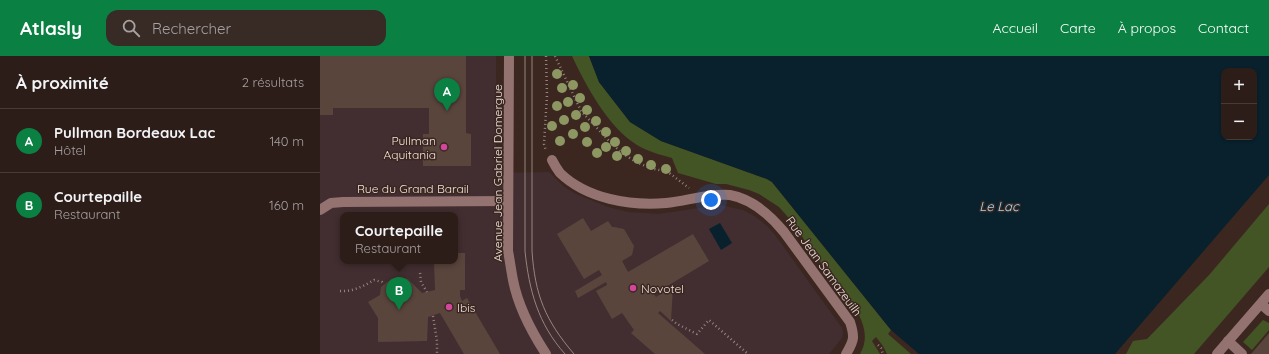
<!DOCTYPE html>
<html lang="fr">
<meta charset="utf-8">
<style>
:root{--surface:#2c1d18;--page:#382a25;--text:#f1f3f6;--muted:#a6a2a2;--line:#483b37;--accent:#0b8043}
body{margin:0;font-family:Quicksand,sans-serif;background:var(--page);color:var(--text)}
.controls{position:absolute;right:12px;top:12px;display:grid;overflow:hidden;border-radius:8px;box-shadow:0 1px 3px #0004}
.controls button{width:36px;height:36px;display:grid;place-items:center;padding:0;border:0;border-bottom:1px solid var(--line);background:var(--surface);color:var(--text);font:20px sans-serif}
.you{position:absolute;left:391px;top:144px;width:14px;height:14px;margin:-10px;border:3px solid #fff;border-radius:50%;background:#1a73e8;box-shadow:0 0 0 6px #1a73e833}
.badge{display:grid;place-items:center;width:26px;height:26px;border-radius:50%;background:var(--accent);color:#fff;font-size:13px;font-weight:700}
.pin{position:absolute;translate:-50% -33px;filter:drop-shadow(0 1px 2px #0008)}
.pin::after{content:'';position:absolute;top:21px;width:14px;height:12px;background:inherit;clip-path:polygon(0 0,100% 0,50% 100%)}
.popup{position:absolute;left:20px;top:156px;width:118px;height:52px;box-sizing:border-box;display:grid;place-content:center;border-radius:8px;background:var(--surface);filter:drop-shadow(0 1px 3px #0005);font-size:13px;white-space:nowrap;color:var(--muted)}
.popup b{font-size:15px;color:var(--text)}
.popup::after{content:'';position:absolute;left:50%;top:100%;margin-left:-8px;border:8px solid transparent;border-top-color:var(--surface)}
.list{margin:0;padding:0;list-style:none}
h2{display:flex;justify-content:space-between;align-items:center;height:52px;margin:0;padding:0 16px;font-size:17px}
h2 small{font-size:13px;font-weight:400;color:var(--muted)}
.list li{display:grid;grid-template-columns:26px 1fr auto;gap:12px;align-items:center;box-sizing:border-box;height:64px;padding:0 16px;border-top:1px solid var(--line)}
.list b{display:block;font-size:15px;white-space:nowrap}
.list p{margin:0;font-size:13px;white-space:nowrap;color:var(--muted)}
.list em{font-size:13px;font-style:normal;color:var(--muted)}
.icon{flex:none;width:22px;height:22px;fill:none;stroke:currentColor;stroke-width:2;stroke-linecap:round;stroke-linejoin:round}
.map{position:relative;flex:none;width:949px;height:298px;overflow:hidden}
header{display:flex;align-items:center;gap:24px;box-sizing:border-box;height:56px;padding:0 20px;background:var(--accent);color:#fff}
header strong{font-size:19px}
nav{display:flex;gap:22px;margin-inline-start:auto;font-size:14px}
.search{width:280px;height:36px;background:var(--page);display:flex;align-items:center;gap:10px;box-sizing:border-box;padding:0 14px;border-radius:12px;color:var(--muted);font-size:15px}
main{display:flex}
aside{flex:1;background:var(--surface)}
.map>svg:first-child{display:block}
.commercial{fill:#422e30;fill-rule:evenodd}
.green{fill:#435425}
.water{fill:#08212c;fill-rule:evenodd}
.building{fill:#5a453d}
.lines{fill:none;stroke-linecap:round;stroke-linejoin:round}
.path{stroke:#93837d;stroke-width:2.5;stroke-dasharray:1 3;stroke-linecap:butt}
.minor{stroke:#937270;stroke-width:10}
.tram{stroke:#95857f;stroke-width:1}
.tree{fill:#8c9761}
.hotel-dot{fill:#d1479c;stroke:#3b2720;stroke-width:1.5}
.labels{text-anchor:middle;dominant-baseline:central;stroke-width:3;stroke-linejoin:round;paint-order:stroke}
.poi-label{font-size:12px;fill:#efe2dd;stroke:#3b2720;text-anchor:start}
.street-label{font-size:12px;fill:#efe2dd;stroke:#3b2720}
.water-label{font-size:13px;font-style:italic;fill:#9cd9f7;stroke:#3b2720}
</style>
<header>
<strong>Atlasly</strong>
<div class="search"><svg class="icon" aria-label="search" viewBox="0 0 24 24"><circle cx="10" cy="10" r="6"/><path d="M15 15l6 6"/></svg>Rechercher</div>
<nav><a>Accueil</a><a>Carte</a><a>À propos</a><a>Contact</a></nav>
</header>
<main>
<aside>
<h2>À proximité<small>2 résultats</small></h2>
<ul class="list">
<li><span class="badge">A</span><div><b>Pullman Bordeaux Lac</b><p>Hôtel</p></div><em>140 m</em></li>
<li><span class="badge">B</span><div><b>Courtepaille</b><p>Restaurant</p></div><em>160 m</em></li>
</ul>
</aside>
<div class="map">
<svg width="949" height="298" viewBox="0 0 949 298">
<rect width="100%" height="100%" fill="#3b2720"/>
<path class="commercial" d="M0 0H176V117L229 116 244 131 256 138 288 151 308 156 339 158 400 149 423 154 436 161 448 171 455 179 522 272 523 277 522 282 509 298H0ZM23 159H135V205H23Z"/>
<g class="green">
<path d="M252 0H269L279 26 310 66 341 85 447 123 452 126 571 274 568 278 591 298H567L563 290 556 281 552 285 560 298H540C548 284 545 272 539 259L467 160 459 151 439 138 429 134 406 128H396L358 117 352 102C341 99 327 95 317 89 288 71 266 30 252 0Z"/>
<polygon points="949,148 949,211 874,298 806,298 813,285 827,283 890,218"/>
<polygon points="943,264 949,267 949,274 932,294 923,286"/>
</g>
<g class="water">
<path d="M269 0H949V119L795 298H599L571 274 452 126 447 123 341 85 310 66 279 26ZM904 15H934V81H904Z"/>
<polygon points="400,167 412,187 401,194 389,173"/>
</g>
<g class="building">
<polygon points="0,0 146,0 146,77 151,78 151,110 103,110 103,78 109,78 109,52 13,52 13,59 0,59"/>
<polygon points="263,162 271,175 288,165 292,171 294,171 304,173 314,190 312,199 302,205 308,216 373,178 389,205 334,238 336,241 353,230 351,265 340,255 338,257 385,298 335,298 311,277 314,274 302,257 292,263 276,235 287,229 286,226 258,242 255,235 282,219 279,214 264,223 237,178"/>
<polygon points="135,197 145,197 145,234 140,234 140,240 142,245 147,242 180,298 144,298 120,257 108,261 107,285 58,286 58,262 48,246 60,239 61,231 71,223 78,221 88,223 102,237 115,234 114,205 135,205"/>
<polygon points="949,277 949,298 931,298"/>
</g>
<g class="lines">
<g class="path">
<polyline points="226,0 227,39 224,88 226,95"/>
<polyline points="235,0 261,55 292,88 302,97 316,106 330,112 348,116 369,132"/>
<polyline points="100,217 101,226 107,236"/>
<path d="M20 235C32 236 44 230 54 224L62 226 64 228"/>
<polyline points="113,260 117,285 117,298"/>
<polyline points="352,264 357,268 377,278 389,264 428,298"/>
<polyline points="558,289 561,292 563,298"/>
</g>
<g class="minor">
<path d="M189 0 188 195C190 205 191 214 193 224 198 250 211 275 226 298"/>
<path d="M232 104C234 108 237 113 240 117 267 143 310 150 346 147 367 145 389 137 410 139 433 143 450 159 464 176L530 266C535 281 534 285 526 298"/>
<polyline points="0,154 11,147 23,146 188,145"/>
<polyline points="941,248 949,255"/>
<polyline points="908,285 922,298"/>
<polyline points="897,298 949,238"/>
</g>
<g class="tram">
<path d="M205 0V195C209 234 218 268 245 298"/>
<path d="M212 0V195C215 239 225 264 254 298"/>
</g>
</g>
<g class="tree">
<circle cx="237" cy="18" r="5"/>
<circle cx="253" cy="29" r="5"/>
<circle cx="242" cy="32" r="5"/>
<circle cx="260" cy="42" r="5"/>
<circle cx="248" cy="46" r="5"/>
<circle cx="237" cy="50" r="5"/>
<circle cx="267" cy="54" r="5"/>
<circle cx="256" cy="59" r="5"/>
<circle cx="244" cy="64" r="5"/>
<circle cx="276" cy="65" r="5"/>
<circle cx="232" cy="70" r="5"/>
<circle cx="265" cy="71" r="5"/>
<circle cx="286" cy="76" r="5"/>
<circle cx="253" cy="78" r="5"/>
<circle cx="240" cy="85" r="5"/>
<circle cx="267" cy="86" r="5"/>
<circle cx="295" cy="86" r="5"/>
<circle cx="286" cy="91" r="5"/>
<circle cx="306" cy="95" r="5"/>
<circle cx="277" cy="97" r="5"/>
<circle cx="297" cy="100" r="5"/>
<circle cx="318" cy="103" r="5"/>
<circle cx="331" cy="109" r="5"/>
<circle cx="346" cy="113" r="5"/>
</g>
<g class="hotel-dot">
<circle cx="124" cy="91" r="4"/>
<circle cx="313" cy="232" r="4"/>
<circle cx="129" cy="251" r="4"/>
</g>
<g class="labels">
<g class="poi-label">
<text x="116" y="84" text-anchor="end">Pullman<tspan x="116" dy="14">Aquitania</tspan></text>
<text x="321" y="232">Novotel</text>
<text x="137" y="251">Ibis</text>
</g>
<g class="street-label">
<text transform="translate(177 117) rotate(-90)">Avenue Jean Gabriel Domergue</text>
<text x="93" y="132">Rue du Grand Barail</text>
<text transform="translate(504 210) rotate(54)">Rue Jean Samazeuilh</text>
</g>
<g class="water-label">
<text x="679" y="150">Le Lac</text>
</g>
</g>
</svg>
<div class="controls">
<button>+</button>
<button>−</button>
</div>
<div class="you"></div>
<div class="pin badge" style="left:127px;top:55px">A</div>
<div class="pin badge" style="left:79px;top:254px">B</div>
<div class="popup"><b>Courtepaille</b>Restaurant</div>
</div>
</main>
